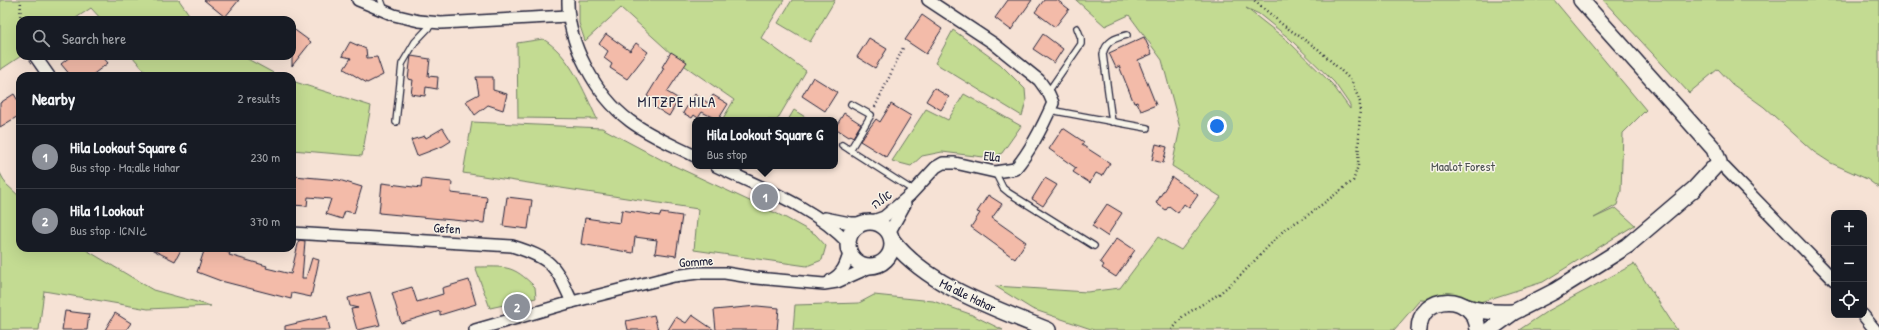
<!DOCTYPE html>
<meta charset="utf-8">
<style>
:root{--surface:#171b24;--page:#20242c;--text:#f1f3f6;--muted:#9ea1a6;--line:#363941;--accent:#8c9099}
body{margin:0;font-family:"Patrick Hand","Playpen Sans Hebrew",sans-serif;background:var(--page);color:var(--text)}
.controls{position:absolute;right:12px;bottom:12px;display:grid;overflow:hidden;border-radius:8px;box-shadow:0 4px 16px #0002}
.controls button{width:36px;height:36px;display:grid;place-items:center;padding:0;border:0;border-bottom:1px solid var(--line);background:var(--surface);color:var(--text);font:20px sans-serif}
.you{position:absolute;left:1217px;top:126px;width:14px;height:14px;margin:-10px;border:3px solid #fff;border-radius:50%;background:#1a73e8;box-shadow:0 0 0 6px #1a73e833}
.badge{display:grid;place-items:center;width:26px;height:26px;border-radius:50%;background:var(--accent);color:#fff;font-size:13px;font-weight:700}
.pin{position:absolute;translate:-50% -50%;border:2px solid #fff;box-shadow:0 1px 4px #0006}
.popup{position:absolute;left:692px;top:117px;width:146px;height:52px;box-sizing:border-box;display:grid;place-content:center;border-radius:8px;background:var(--surface);filter:drop-shadow(0 1px 3px #0005);font-size:13px;white-space:nowrap;color:var(--muted)}
.popup b{font-size:15px;color:var(--text)}
.popup::after{content:'';position:absolute;left:50%;top:100%;margin-left:-8px;border:8px solid transparent;border-top-color:var(--surface)}
.list{margin:0;padding:0;list-style:none}
h2{display:flex;justify-content:space-between;align-items:center;height:52px;margin:0;padding:0 16px;font-size:17px}
h2 small{font-size:13px;font-weight:400;color:var(--muted)}
.list li{display:grid;grid-template-columns:26px 1fr auto;gap:12px;align-items:center;box-sizing:border-box;height:64px;padding:0 16px;border-top:1px solid var(--line)}
.list b{display:block;font-size:15px;white-space:nowrap}
.list p{margin:0;font-size:13px;white-space:nowrap;color:var(--muted)}
.list em{font-size:13px;font-style:normal;color:var(--muted)}
.icon{flex:none;width:22px;height:22px;fill:none;stroke:currentColor;stroke-width:2;stroke-linecap:round;stroke-linejoin:round}
.map{position:relative;flex:none;width:1879px;height:330px;overflow:hidden}
.search{position:absolute;background:var(--surface);box-shadow:0 4px 16px #0002;left:16px;top:16px;width:280px;height:44px;display:flex;align-items:center;gap:10px;box-sizing:border-box;padding:0 14px;border-radius:12px;color:var(--muted);font-size:15px}
.panel{position:absolute;background:var(--surface);box-shadow:0 4px 16px #0002;left:16px;top:72px;width:280px;height:180px;border-radius:12px}
.map>svg:first-child{display:block}
.green{fill:#c3db92;stroke:#727e66;fill-rule:evenodd}
.building{fill:#f3bba9;stroke:#22223b}
.lines{fill:none;stroke-linecap:round;stroke-linejoin:round}
.lane-casing{stroke:#22223b;stroke-width:8}
.street-casing{stroke:#22223b;stroke-width:14}
.secondary-casing{stroke:#22223b;stroke-width:18}
.path{stroke:#22223b;stroke-width:2.5;stroke-dasharray:1 3;stroke-linecap:butt}
.lane{stroke:#f7f3e8;stroke-width:5.5}
.street{stroke:#f7f3e8;stroke-width:11}
.secondary{stroke:#f7f3e8;stroke-width:15}
.labels{text-anchor:middle;dominant-baseline:central;stroke-width:3;stroke-linejoin:round;paint-order:stroke}
.street-label{font-size:13px;fill:#22223b;stroke:#f7f3e8}
.park-label{font-size:13px;fill:#4a5051;stroke:#f7f3e8}
.quarter-label{font-size:15px;letter-spacing:1px;fill:#22223b;stroke:#f7f3e8}
</style>
<div class="map">
<svg width="1879" height="330" viewBox="0 0 1879 330">
<rect width="100%" height="100%" fill="#f6e2d5"/>
<filter id="ink" filterUnits="userSpaceOnUse"><feTurbulence type="fractalNoise" baseFrequency=".025" numOctaves="2"/><feDisplacementMap in="SourceGraphic" scale="8" xChannelSelector="R" yChannelSelector="G"/><feConvolveMatrix kernelMatrix="1 2 1 2 8 2 1 2 1" color-interpolation-filters="sRGB"/></filter>
<g filter="url(#ink)">
<g class="green">
<polygon points="0,0 179,0 193,20 102,20 91,8 73,20 20,20 21,56 0,70"/>
<polygon points="579,0 784,0 761,38 806,71 777,120 722,120 734,100 685,66 621,8 585,41 579,23"/>
<polygon points="792,0 835,0 810,42 778,23"/>
<path d="M1076 0H1554L1646 110 1623 133 1621 191 1617 205 1594 218 1616 208 1635 225 1543 282 1480 302 1420 300 1394 330H1094L1032 309 995 286 1087 292 1120 288 1158 237 1181 250 1221 197 1172 166 1180 128 1162 60 1129 15 1105 26ZM1246 8 1259 14 1290 39 1334 82 1350 105V109L1332 84 1288 41Z"/>
<polygon points="1603,0 1879,0 1879,188 1867,179 1831,163 1814,152 1764,107 1732,84 1718,69 1689,93"/>
<polygon points="953,30 1000,64 1025,89 1026,101 1022,116 935,63"/>
<path d="M543 39C570 55 584 91 597 119L518 118 517 43Z"/>
<polygon points="132,56 242,56 279,76 149,76"/>
<polygon points="292,81 371,106 362,156 292,150"/>
<polygon points="964,94 1021,126 1002,153 992,158 942,152 922,156 911,166 892,161 926,109 948,120"/>
<polygon points="794,110 810,120 788,120"/>
<polygon points="472,122 602,128 664,161 786,218 815,234 826,246 822,260 807,266 694,250 698,209 463,173"/>
<polygon points="0,173 6,184 20,197 20,248 83,248 153,290 211,306 148,309 44,291 39,330 0,330"/>
<polygon points="1634,264 1677,330 1519,330 1546,312"/>
<path d="M475 267C506 267 512 264 535 287L536 298 490 308Z"/>
<polygon points="874,295 933,301 970,314 1003,330 793,330 795,305 859,303"/>
</g>
<g class="building">
<polygon points="204,0 239,0 225,17"/>
<polygon points="1008,0 1032,0 1011,30 995,18"/>
<polygon points="1044,0 1057,0 1069,9 1055,27 1035,12"/>
<polygon points="922,15 942,29 926,54 905,40"/>
<polygon points="292,28 311,42 292,66"/>
<polygon points="606,34 630,51 636,43 648,52 627,79 610,68 612,64 604,58 608,51 599,44"/>
<polygon points="1043,34 1063,49 1054,63 1033,49"/>
<polygon points="1144,37 1152,54 1138,60 1156,105 1141,111 1137,102 1134,103 1119,66 1116,68 1109,53"/>
<polygon points="869,38 887,49 875,68 857,57"/>
<polygon points="350,42 366,49 367,58 377,57 383,75 367,83 344,69 351,58 342,56"/>
<polygon points="671,52 687,62 667,92 679,99 669,116 653,106 656,102 647,96 664,68 662,67"/>
<polygon points="71,56 102,56 108,63 91,76 71,76 61,64"/>
<polygon points="411,56 430,59 428,76 438,77 437,89 426,87 425,96 411,94 413,80 408,79"/>
<polygon points="476,77 493,77 493,90 507,94 503,110 488,105 475,115 466,101 479,94"/>
<polygon points="813,77 837,92 825,111 802,96"/>
<polygon points="934,88 949,97 941,110 926,101"/>
<polygon points="14,94 20,104 20,115 0,127 0,103"/>
<polygon points="695,94 708,103 713,95 728,104 718,120 702,112 698,118 694,115 692,118 683,113"/>
<polygon points="891,104 911,116 886,157 860,141 876,119 880,122"/>
<polygon points="844,113 861,124 853,137 850,135 849,137 835,128"/>
<polygon points="443,128 451,141 443,146 417,156 411,140 425,136 426,138"/>
<polygon points="1063,128 1084,142 1082,145 1110,163 1102,176 1096,173 1090,183 1073,172 1076,168 1049,149"/>
<polygon points="1156,144 1167,147 1163,163 1152,160"/>
<polygon points="294,176 339,180 362,187 354,213 345,211 342,219 326,214 331,199 308,197 307,206 292,205"/>
<polygon points="1172,177 1198,195 1189,208 1184,204 1178,213 1169,206 1166,210 1156,203"/>
<polygon points="1045,178 1057,185 1043,206 1032,199"/>
<polygon points="422,179 452,182 451,193 487,197 484,223 379,213 382,183 421,188"/>
<polygon points="988,195 1002,204 992,218 1026,242 1015,259 971,227 980,213 977,212"/>
<polygon points="507,197 532,200 528,229 503,226"/>
<polygon points="1107,204 1122,213 1107,236 1092,226"/>
<polygon points="622,210 660,216 661,213 682,216 676,256 655,253 657,240 635,237 633,253 581,244 585,218 620,223"/>
<polygon points="1117,238 1135,250 1116,277 1102,268 1104,265 1100,262"/>
<polygon points="299,240 305,241 302,278 306,278 312,258 319,260 311,297 292,293 291,299 221,281 197,272 205,248 215,248 230,253 229,255 267,266 266,268 291,274"/>
<polygon points="149,248 182,248 175,261"/>
<polygon points="469,280 476,304 440,315 440,311 401,323 392,293 412,287 417,302 443,294 442,288"/>
<polygon points="370,292 380,325 357,330 351,309 358,308 350,306 348,298"/>
<polygon points="757,306 779,308 777,330 716,330 714,310"/>
<polygon points="65,311 89,314 87,330 62,330"/>
<polygon points="115,313 131,323 126,330 105,330"/>
<polygon points="654,315 658,330 628,330 626,321"/>
<polygon points="692,315 714,330 668,330 676,317 686,323"/>
<polygon points="327,316 330,330 285,330 285,326"/>
</g>
<g class="lines">
<g class="lane-casing">
<g id="lane">
<polyline points="381,0 385,11"/>
<polyline points="1048,92 1081,44 1081,38 1077,28"/>
<polyline points="1050,110 1147,128"/>
<polyline points="396,122 402,64 415,42 434,22"/>
<path d="M1112 122 1103 54C1106 41 1115 38 1127 35"/>
<polyline points="842,145 914,191"/>
<polyline points="850,150 871,115 851,104"/>
<polyline points="995,172 1003,188 1009,193 1094,246"/>
</g>
</g>
<g class="street-casing">
<g id="street">
<polyline points="358,0 394,15 419,21 441,23 568,16"/>
<path d="M568 0C567 42 596 96 630 121 650 136 673 145 695 156"/>
<polyline points="35,56 49,76"/>
<polyline points="1719,162 1834,280"/>
<path d="M716 166C761 188 813 206 848 243"/>
<polyline points="825,218 850,223 863,223"/>
<path d="M870 222 884 217 910 195 936 167 943 163H955L995 172 1015 169C1031 150 1043 126 1053 103L1049 94 1039 80 993 43 928 0"/>
<path d="M292 233 512 246C553 259 555 265 572 302"/>
<polyline points="889,233 905,204"/>
<path d="M831 280C843 274 846 264 850 251"/>
<polyline points="1863,315 1875,330"/>
<polyline points="475,330 572,302 674,276 698,273 725,273 756,278 824,284 837,282 875,265"/>
</g>
</g>
<g class="secondary-casing">
<g id="secondary">
<circle cx="870" cy="244" r="22"/>
<path d="M892 240C926 285 996 309 1048 330"/>
<path d="M1464 306C1481 312 1495 313 1513 312"/>
<path d="M1419 330C1419 293 1475 291 1478 330"/>
<polyline points="1489,330 1514,312 1555,291 1627,246 1694,189 1719,162 1714,149 1581,0"/>
</g>
</g>
<g class="path">
<polyline points="20,20 21,0"/>
<polyline points="875,107 903,48"/>
<polyline points="1172,330 1183,316 1219,294 1239,277 1285,229 1308,215 1353,181 1358,166 1360,102 1351,80 1318,49 1283,25 1254,0"/>
</g>
<use href="#lane" class="lane"/>
<use href="#street" class="street"/>
<use href="#secondary" class="secondary"/>
</g>
</g>
<g class="labels">
<g class="street-label">
<text transform="translate(992 156) rotate(7)">Ella</text>
<text transform="translate(881 199) rotate(-36)">אלה</text>
<text transform="translate(447 228) rotate(3)">Gefen</text>
<text transform="translate(696 261) rotate(-4)">Gomme</text>
<text transform="translate(968 295) rotate(26)">Ma'alle Hahar</text>
</g>
<g class="park-label">
<text x="1463" y="166">Maalot Forest</text>
</g>
<g class="quarter-label">
<text x="677" y="101">MITZPE HILA</text>
</g>
</g>
</svg>
<div class="controls">
<button>+</button>
<button>−</button>
<button><svg class="icon" aria-label="locate" viewBox="0 0 24 24"><circle cx="12" cy="12" r="6"/><path d="M12 2v4M12 18v4M2 12h4M18 12h4"/></svg></button>
</div>
<div class="you"></div>
<div class="pin badge" style="left:765px;top:197px">1</div>
<div class="popup"><b>Hila Lookout Square G</b>Bus stop</div>
<div class="pin badge" style="left:517px;top:307px">2</div>
<div class="search"><svg class="icon" aria-label="search" viewBox="0 0 24 24"><circle cx="10" cy="10" r="6"/><path d="M15 15l6 6"/></svg>Search here</div>
<section class="panel">
<h2>Nearby<small>2 results</small></h2>
<ul class="list">
<li><span class="badge">1</span><div><b>Hila Lookout Square G</b><p>Bus stop · Ma;alle Hahar</p></div><em>230 m</em></li>
<li><span class="badge">2</span><div><b>Hila 1 Lookout</b><p>Bus stop · גומא</p></div><em>370 m</em></li>
</ul>
</section>
</div>
